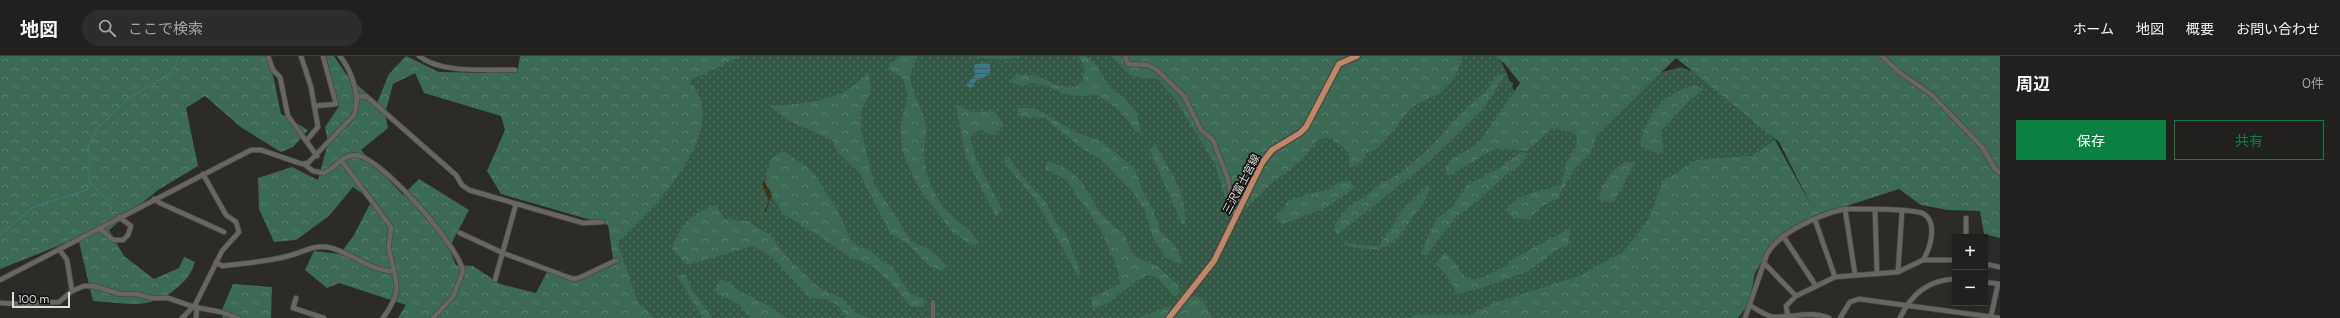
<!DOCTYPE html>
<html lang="ja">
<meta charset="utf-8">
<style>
:root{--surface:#21201e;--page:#2d2d2b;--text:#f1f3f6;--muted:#a2a3a4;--line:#3e3e3c;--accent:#0b8043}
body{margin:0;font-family:"DM Sans","Noto Sans JP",sans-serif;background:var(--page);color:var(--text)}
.controls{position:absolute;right:12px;bottom:12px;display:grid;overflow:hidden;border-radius:0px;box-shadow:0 2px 6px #0003}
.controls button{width:36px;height:36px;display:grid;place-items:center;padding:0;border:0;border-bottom:1px solid var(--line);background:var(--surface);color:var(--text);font:20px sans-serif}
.scale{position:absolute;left:12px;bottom:10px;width:58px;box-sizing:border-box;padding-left:4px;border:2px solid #dddcda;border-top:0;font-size:11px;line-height:14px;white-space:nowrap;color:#dddcda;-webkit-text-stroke:3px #141412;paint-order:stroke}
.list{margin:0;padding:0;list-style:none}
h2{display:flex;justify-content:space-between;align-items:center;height:52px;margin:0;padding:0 16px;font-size:17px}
h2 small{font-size:13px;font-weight:400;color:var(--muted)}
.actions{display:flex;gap:8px;padding:12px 16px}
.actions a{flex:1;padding:9px 0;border:1px solid var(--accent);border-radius:0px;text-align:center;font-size:14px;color:var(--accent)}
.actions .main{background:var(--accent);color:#fff}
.icon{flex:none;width:22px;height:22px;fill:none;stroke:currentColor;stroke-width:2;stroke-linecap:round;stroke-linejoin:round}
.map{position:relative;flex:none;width:2000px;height:262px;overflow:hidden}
header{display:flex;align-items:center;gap:24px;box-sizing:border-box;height:56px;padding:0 20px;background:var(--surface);border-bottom:1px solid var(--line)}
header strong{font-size:19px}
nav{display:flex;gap:22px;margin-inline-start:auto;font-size:14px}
.search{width:280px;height:36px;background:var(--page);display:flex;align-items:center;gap:10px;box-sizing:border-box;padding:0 14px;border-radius:22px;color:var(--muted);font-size:15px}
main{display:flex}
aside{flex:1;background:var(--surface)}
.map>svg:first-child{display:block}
.grass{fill:url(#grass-dots)}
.forest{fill:url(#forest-crowns);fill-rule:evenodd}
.sand{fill:url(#sand-dots)}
.water{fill:url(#water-rules)}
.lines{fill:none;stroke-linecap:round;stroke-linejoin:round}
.stream{stroke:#3e7987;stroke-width:1}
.minor-casing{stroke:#484845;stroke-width:6}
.major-casing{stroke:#484845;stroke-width:8}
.minor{stroke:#676662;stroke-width:4.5}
.major{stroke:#c08668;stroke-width:5.5}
.labels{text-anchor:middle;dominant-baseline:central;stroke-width:3.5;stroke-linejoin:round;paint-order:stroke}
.street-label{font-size:11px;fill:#dddcda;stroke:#141412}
</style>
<header>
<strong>地図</strong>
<div class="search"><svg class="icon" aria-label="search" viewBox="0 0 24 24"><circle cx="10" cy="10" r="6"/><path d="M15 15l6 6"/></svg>ここで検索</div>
<nav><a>ホーム</a><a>地図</a><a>概要</a><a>お問い合わせ</a></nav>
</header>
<main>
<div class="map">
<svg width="2000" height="262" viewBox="0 0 2000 262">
<defs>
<pattern id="grass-dots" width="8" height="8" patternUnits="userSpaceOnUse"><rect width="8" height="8" fill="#355947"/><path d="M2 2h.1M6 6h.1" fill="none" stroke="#527061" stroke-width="1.8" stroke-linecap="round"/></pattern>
<pattern id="forest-crowns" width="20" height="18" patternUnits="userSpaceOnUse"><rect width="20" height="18" fill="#3b6b54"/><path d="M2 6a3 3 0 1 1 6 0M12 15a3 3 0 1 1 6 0" fill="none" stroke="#57806c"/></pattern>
<pattern id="sand-dots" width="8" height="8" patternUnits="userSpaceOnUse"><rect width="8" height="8" fill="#3a3212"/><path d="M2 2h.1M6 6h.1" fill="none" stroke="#564f34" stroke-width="1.8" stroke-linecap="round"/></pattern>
<pattern id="water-rules" width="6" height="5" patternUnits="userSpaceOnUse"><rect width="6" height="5" fill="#3e7987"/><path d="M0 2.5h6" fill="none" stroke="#406068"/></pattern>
</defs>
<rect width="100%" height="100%" fill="#2c2b28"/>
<polygon class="grass" points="726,0 1499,0 1510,25 1514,28 1512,30 1523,54 1681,11 1731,31 1775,84 1751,100 1593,241 1509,262 644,262 614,183 687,25"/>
<g class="forest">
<path d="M0 0H269L281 58 308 74 293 91 281 96 242 72 205 40 186 52 198 110 158 134 109 174 124 200 154 223 179 212 184 201 195 206C191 218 187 223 178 231 152 255 126 247 93 245L78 182 0 213Z"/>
<path d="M326 0H334L346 18 377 47 389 18 406 0 439 16 493 17 518 13 520 0H741L689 25C692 29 696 33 698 37 721 86 650 157 617 186L638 246 654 262H398L406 249 339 227 327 232 305 214 314 195 340 198 354 179 372 144 353 131 329 160 296 184 274 186 259 153 258 122 292 111 318 124 328 87 325 71 339 50ZM415 17 424 37 501 60 505 74 487 115 501 138 608 169 614 209 581 221 547 216 536 237 500 228 473 210 456 209 449 192 469 154 419 123 403 139 361 94 388 72 385 58 393 28Z"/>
<path d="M902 0H918C900 28 921 43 926 69 928 75 924 84 924 90 923 111 930 131 941 148 951 164 971 169 979 188L971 189 952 176 918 131 908 109 902 93 900 69 908 40 903 22 888 13 890 7Z"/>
<path d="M971 0H1022C1006 5 987 4 971 0Z"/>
<polygon points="1078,0 1086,0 1097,10 1111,33 1125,42 1137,57 1141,77 1136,76 1120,55 1097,39 1077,40 1061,37 1048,30 1033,27 1021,30 1009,25 1016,18 1038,20 1056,29 1075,31 1083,24 1084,10"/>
<polygon points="1111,0 1463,0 1455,22 1441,37 1413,50 1383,87 1375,94 1367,97 1362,106 1350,112 1348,95 1329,81 1317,84 1303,103 1271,128 1246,153 1231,162 1215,108 1177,46 1158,23 1131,20"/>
<path d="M1495 0H2000V182L1984 178 1980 155 1948 154 1921 149 1899 133 1816 160 1774 185 1755 217 1749 247 1738 262H1409L1415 259H1469L1494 247 1579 220 1623 196 1647 166 1663 125 1696 104 1751 100 1775 84 1812 151 1779 86 1676 2 1597 80 1590 98 1575 112 1558 142 1542 150 1528 163 1513 162 1506 154C1518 137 1541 135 1561 129L1567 105 1577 88 1576 77 1553 72 1527 95 1496 92 1448 120 1445 113 1451 104 1479 86 1520 27 1504 7Z"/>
<path d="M869 17 871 34 861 55V74L874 127 912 186 931 194 948 210 941 215 927 208 908 188 890 177 860 118 837 96 833 85 788 64 770 50C810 47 840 46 869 17Z"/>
<polygon points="1506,17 1484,52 1430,105 1337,179 1334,170 1346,153 1368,138 1376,130 1399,118 1427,94 1471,47 1486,35 1496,20"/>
<path d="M1696 30 1704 33 1689 45 1661 75 1664 92 1661 97H1655L1640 89C1644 62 1667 32 1696 30Z"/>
<polygon points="956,49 972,56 995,55 1004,69 994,79 979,73 970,82 976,103 1002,153 996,161 966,102"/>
<polygon points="1018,52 1035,52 1075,76 1103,86 1135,113 1142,134 1152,151 1160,174 1174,188 1184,208 1177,207 1164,200 1153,181 1145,155 1132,135 1100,103 1080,91 1045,62 1017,60"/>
<path d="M1155 86C1169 118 1186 129 1185 168H1182L1150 95Z"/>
<polygon points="784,95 813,116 838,155 851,184 860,191 869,193 884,207 892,210 906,232 912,238 925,244 923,251 911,251 894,231 871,209 849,201 821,181 783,158 767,131 767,115 773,101"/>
<polygon points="1521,96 1528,97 1521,109 1508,117 1478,145 1456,161 1426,200 1421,196 1436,163 1452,151 1467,129 1499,112"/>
<polygon points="1009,101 1021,119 1046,146 1057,169 1066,177 1080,216 1079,222 1035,143 1003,106"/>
<path d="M1047 106C1095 115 1085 156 1123 176L1130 193 1135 201 1157 210 1179 230 1180 237 1174 241 1158 222 1147 219C1127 229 1113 248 1092 254V241L1120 228 1118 214 1100 172 1066 124 1053 116 1045 115Z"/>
<path d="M1625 106 1635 107 1614 146 1601 145 1599 141C1602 128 1613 111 1625 106Z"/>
<polygon points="1348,125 1356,131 1327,151 1283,168 1275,161 1288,145 1315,136 1329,134 1337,127"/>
<path d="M1429 129C1429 143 1421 150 1413 161 1400 179 1393 194 1369 193 1358 192 1352 192 1342 187L1379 190 1402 154Z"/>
<path d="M716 149 725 163 747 165 770 179 787 201 814 227 823 234 842 242 854 256 870 262H847C834 244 833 243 810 242L772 201 753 190 687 209 672 193C678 171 694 155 716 149Z"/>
<path d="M1571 172 1568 189 1560 192 1528 215 1482 232 1456 238C1452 224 1446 217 1435 208L1445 196C1463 211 1460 234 1490 218 1499 213 1507 210 1514 202Z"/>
<polygon points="676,219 686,219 692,234 713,262 703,262"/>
<path d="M721 223C730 225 733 231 740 235 756 243 771 251 787 262H751L738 247 719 239 715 233Z"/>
<polygon points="233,228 272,231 271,262 223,262 221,256"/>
<polygon points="1196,240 1203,245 1213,262 1139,262 1166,251 1176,253 1187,241"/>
</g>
<polygon class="sand" points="764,125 772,138 766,156 764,155 769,145 762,129"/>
<polygon class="water" points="982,6 990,8 990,18 976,25 971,32 966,29 975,19 974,9"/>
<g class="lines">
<g class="stream">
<polyline points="111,156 111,147 89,126 90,102 88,91 97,73 126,44 171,17 179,0"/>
<polyline points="0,179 33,151 86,134 91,130"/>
</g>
<g class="minor-casing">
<g id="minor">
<polyline points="268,0 273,14 280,21 288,60 317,100"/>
<polyline points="301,0 311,31 318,71 306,85"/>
<path d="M419 0C441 18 487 13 515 14"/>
<polyline points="1125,0 1128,8 1147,9 1156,13 1184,40 1201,74 1213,84 1228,123 1233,154 1236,159"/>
<polyline points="1882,0 1899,16 1932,39 1982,91 1995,113 2000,117"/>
<polyline points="356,41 366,40 456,119 462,129 469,134 583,167 602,166"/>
<polyline points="314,50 336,48 323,0"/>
<path d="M341 104 391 171C391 178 388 186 389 193 395 225 405 232 383 262"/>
<path d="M304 108 313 115 324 117C336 112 342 99 355 99 381 100 459 191 463 215L453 241 433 262"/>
<polyline points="154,143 160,147 224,176"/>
<polyline points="1845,153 1855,218"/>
<polyline points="1875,154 1877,218"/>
<polyline points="1815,164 1835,221"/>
<polyline points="99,172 113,184 123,184 128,179 131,170 119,161"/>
<polyline points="460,177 503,197 573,223 579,222 617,204"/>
<polyline points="1783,180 1816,230"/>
<polyline points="1966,181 1966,162"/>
<polyline points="59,193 67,204 72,235"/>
<polyline points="1923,204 1955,204"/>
<path d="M216 206 222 210C244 207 267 206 288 200 301 197 313 189 327 191 350 195 369 215 393 215"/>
<polyline points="1764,207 1796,240"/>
<polyline points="1985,208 2000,211"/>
<polyline points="1898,216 1902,155"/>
<path d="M0 224 251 94H261L302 108 308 107 354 59C361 40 352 16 340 0"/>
<polyline points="495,224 516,148"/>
<polyline points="1985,226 2000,228"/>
<polyline points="296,242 293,252 324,262"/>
<polyline points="0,247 17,248 59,246 72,235 84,230 93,230 120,238 137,238 151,242 168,242 194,251 222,195 239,176 236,166 226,159 203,118"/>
<path d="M1751 250C1758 254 1765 259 1773 261 1792 262 1810 254 1829 262"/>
<polyline points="194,251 221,256 238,262"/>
<polyline points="1991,260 1998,228"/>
<polyline points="182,262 192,252"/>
<polyline points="196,262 197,251"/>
<polyline points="933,262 933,246"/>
<path d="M1745 262 1767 198C1779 176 1819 159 1844 153 1858 153 1914 152 1924 158 1938 167 1930 193 1923 204L1898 216 1835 221 1796 240 1786 250 1788 262"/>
<polyline points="1840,262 1850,246 1859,243 2000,262"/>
<path d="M1900 262C1911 238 1928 224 1955 223"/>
</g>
</g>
<g class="major-casing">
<polyline id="major" points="1169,262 1214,205 1262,107 1272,94 1300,77 1306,71 1339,8 1357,0"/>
</g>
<use href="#minor" class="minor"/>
<use href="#major" class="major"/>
</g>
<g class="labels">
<g class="street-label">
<text transform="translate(1241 128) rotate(-62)">三沢富士宮線</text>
</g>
</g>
</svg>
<div class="controls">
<button>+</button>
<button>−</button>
</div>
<div class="scale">100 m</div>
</div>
<aside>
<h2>周辺<small>0件</small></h2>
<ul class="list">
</ul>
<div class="actions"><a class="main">保存</a><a>共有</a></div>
</aside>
</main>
